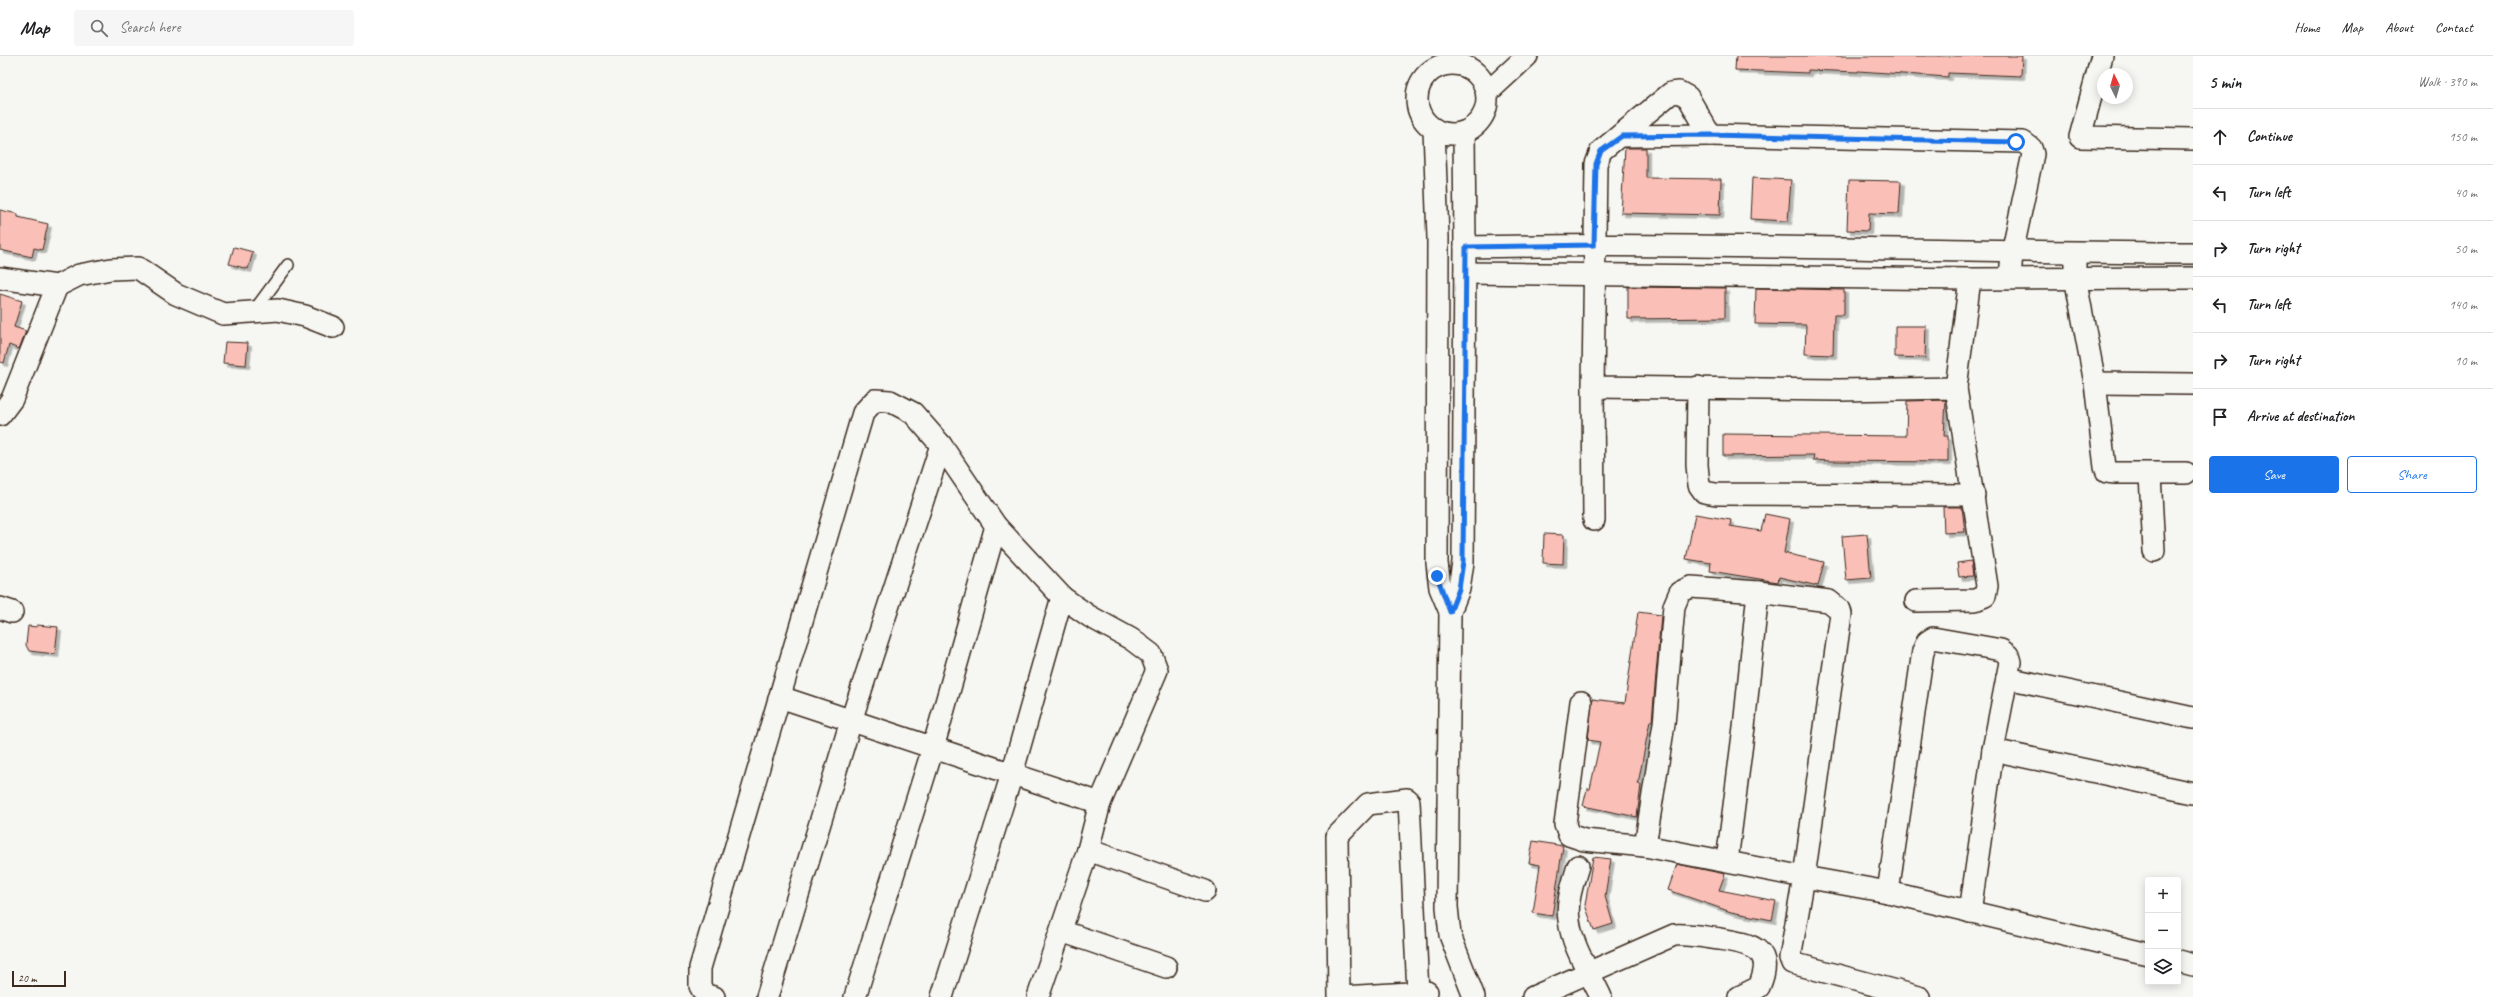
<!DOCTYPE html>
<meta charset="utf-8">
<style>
:root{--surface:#fff;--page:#f6f6f6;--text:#202124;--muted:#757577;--line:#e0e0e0;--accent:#1a73e8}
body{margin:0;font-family:Caveat,sans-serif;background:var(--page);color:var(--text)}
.controls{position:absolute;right:12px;bottom:12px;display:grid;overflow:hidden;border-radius:4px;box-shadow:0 2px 10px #0003}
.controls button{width:36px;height:36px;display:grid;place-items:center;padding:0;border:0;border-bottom:1px solid var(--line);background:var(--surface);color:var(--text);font:20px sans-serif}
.compass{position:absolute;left:2097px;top:12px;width:36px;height:36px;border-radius:50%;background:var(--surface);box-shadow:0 2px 10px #0003;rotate:355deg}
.scale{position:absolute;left:12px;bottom:10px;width:54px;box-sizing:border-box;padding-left:4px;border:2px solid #3b2a1e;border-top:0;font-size:11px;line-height:14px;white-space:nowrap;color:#3b2a1e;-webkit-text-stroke:3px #f6f6f2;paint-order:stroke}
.stop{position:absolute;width:12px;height:12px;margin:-9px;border:3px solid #1a73e8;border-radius:50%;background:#fff}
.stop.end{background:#1a73e8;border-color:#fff;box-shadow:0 1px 4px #0008}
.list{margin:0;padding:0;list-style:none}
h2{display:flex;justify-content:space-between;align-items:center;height:52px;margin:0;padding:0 16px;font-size:17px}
h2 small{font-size:13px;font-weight:400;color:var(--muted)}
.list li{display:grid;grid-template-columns:26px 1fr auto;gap:12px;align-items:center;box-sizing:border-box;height:56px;padding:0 16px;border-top:1px solid var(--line)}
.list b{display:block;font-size:15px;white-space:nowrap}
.list em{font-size:13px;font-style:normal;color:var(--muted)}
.actions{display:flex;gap:8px;padding:12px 16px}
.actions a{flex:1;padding:9px 0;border:1px solid var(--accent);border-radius:4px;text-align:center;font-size:14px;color:var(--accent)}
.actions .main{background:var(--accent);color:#fff}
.icon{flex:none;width:22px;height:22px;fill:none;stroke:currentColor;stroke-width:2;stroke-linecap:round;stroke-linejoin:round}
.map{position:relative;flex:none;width:2193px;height:941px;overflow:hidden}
header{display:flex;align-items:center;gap:24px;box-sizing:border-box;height:56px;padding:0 20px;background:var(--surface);border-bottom:1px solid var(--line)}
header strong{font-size:19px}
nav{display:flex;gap:22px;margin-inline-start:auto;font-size:14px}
.search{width:280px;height:36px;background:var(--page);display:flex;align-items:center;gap:10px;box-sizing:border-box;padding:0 14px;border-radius:4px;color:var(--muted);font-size:15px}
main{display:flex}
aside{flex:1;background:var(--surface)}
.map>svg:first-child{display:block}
.building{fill:#fabfb7;stroke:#3b2a1e;filter:url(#shadow)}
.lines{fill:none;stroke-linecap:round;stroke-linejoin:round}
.lane-casing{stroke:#3b2a1e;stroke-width:14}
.street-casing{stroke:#3b2a1e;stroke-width:24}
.lane{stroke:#f6f6f2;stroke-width:11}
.street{stroke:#f6f6f2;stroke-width:21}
.route{stroke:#1a73e8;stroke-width:5}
</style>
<header>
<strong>Map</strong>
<div class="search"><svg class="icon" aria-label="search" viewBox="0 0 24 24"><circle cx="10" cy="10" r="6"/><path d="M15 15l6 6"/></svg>Search here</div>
<nav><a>Home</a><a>Map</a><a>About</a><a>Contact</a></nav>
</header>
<main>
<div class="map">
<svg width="2193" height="941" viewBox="0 0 2193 941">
<defs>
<filter id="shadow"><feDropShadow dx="3.5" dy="3.5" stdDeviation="0" flood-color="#0004"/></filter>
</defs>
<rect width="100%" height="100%" fill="#f6f6f2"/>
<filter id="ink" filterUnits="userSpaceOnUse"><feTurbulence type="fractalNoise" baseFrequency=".025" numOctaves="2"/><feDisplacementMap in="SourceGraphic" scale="8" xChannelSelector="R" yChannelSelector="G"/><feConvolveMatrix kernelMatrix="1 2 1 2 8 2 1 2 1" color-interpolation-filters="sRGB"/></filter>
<g filter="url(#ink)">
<g class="building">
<polygon points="1736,0 2022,0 2021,20 1948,17 1948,21 1858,15 1858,16 1808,14 1808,17 1735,14"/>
<polygon points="1625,92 1646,92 1646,122 1721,123 1720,159 1621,157"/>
<polygon points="1752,122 1791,124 1788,165 1750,163"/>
<polygon points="1849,124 1901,125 1899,158 1869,157 1868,175 1847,174"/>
<polygon points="0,154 18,158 18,161 48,168 42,194 34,192 32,201 0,194"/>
<polygon points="234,191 253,196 248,213 229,208"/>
<polygon points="1628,231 1725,232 1725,262 1628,263"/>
<polygon points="1756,232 1844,234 1844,259 1834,259 1833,299 1805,298 1806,269 1755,268"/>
<polygon points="0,238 22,245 14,271 26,275 19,293 9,289 4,307 0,306"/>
<polygon points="1895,270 1926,270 1925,302 1895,301"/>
<polygon points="225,286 248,287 246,309 223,307"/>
<polygon points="1946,344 1944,380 1948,380 1948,406 1831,405 1813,404 1814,399 1723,400 1723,378 1906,380 1907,345"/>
<polygon points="1943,451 1962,451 1965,476 1944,477"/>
<polygon points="1695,458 1731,464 1730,470 1761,475 1765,458 1790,463 1784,497 1824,506 1818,530 1779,521 1778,526 1710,515 1711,507 1686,503"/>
<polygon points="1544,478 1564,479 1563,508 1543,507"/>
<polygon points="1867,478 1871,522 1846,524 1842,480"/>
<polygon points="1971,505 1973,520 1959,521 1957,507"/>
<polygon points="1638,556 1661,559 1652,665 1650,665 1638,728 1641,729 1637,761 1583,750 1587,733 1590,733 1600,686 1588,684 1592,643 1625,647"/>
<polygon points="37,569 58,571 55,598 29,595 26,589 28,570 37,571"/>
<polygon points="1533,785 1563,790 1552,860 1533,857 1540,809 1529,807"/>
<polygon points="1593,801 1611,803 1605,840 1613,868 1594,874 1585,849"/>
<polygon points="1677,808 1725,818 1719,834 1776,845 1772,864 1731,856 1668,834"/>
</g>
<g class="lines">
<g class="lane-casing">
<polyline id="lane" points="254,255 288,209"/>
</g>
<g class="street-casing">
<g id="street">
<polyline points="2102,0 2080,81 2193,83"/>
<circle cx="1452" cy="43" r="35"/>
<polyline points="1487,37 1527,0"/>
<polyline points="1434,73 1438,182 1437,507 1440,532 1450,556"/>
<polyline points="1464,76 1465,191 1463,506 1459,533 1450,556 1447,851 1450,879 1474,941"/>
<polyline points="1622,80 1710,79"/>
<path d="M1465 191C1708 186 1951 196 2193 197"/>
<polyline points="2075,207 2075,221 2095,327 2105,411 2107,416 2115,417 2186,417"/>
<polyline points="1465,217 1970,223 2193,222"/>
<polyline points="0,222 57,230 79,219 111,213 138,212 176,238 223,258 278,254 305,260 333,271"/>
<polyline points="2095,327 2193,328"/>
<polyline points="1593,331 1594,464"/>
<polyline points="1698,331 1697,409 1699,429 1704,436 1716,438 1974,439"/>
<polyline points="1956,332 1970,223"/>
<polyline points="0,359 12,343 57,230"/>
<polyline points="2150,419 2154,495"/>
<polyline points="1916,545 1975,544 1985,540 1987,530 1956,332 1839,334 1593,331 1596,108 1601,95 1671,37 1679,36 1688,41 1710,79 2023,86 2031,92 2033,98 2012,197 2010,222"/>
<polyline points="0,552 12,556"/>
<polyline points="2007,622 2193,662"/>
<polyline points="780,641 1100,747"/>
<polyline points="1581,646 1565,768 1569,779 1584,784 1645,790 1804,821 1790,902 1792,907 1919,941"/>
<polyline points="1993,694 2193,737"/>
<polyline points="1645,790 1664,668 1674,550 1680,536 1691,531 1758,536"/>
<polyline points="1088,794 1205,835"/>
<polyline points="1727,805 1744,671 1758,536 1829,545 1840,554 1841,558 1804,821 1888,836 2148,898"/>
<path d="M1578 810C1573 827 1566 846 1569 864 1572 891 1590 917 1601 941"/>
<polyline points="1888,836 1923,595 1927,586 1933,582 2001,594 2008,599 2010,606 1993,694 1970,856"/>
<polyline points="1061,875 1166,911"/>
<polyline points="2178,905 2193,909"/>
<polyline points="714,941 705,939 700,930 700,912 863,357 875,344 890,345 913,357 941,389 996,470 1062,541 1089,560 1131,583 1151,598 1157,614 1100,747 1088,794 1038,941"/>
<polyline points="767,941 851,665 941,389"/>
<polyline points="855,941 933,692 996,470"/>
<polyline points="942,941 1012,718 1062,541"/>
<polyline points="1339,941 1337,780 1368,748 1407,743 1409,745 1418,937"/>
<polyline points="1342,941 1427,936"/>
<path d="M1533 941 1674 879C1690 878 1704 881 1720 883 1751 888 1776 892 1759 931L1739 941"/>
</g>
</g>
<use href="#lane" class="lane"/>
<use href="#street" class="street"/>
</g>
</g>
<g class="lines" filter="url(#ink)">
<polyline class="route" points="1437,520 1450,556 1459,533 1463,506 1466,191 1594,189 1596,108 1601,95 1622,80 1710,79 2016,86"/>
</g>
</svg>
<div class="controls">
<button>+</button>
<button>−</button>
<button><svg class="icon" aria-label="layers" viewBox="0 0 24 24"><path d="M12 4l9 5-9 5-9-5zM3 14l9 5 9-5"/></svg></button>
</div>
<svg class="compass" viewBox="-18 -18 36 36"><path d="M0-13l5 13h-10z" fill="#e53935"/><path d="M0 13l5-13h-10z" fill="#757577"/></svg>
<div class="scale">20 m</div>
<div class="stop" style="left:2016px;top:86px"></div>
<div class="stop end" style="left:1437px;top:520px"></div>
</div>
<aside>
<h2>5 min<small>Walk · 390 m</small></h2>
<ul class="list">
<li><svg class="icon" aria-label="ahead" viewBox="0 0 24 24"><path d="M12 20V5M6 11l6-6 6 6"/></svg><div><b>Continue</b></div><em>150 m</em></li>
<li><svg class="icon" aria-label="left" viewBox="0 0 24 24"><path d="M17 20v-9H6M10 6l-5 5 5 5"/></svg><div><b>Turn left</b></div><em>40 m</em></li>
<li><svg class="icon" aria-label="right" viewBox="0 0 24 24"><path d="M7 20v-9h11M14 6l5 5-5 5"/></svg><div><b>Turn right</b></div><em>50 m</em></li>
<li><svg class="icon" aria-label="left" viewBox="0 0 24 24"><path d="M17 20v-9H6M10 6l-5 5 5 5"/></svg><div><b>Turn left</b></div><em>140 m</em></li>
<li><svg class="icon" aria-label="right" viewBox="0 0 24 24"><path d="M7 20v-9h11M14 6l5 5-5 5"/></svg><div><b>Turn right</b></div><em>10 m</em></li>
<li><svg class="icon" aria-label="arrive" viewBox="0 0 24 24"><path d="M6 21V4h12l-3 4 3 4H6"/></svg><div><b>Arrive at destination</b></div></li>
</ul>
<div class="actions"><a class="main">Save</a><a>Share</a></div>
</aside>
</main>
